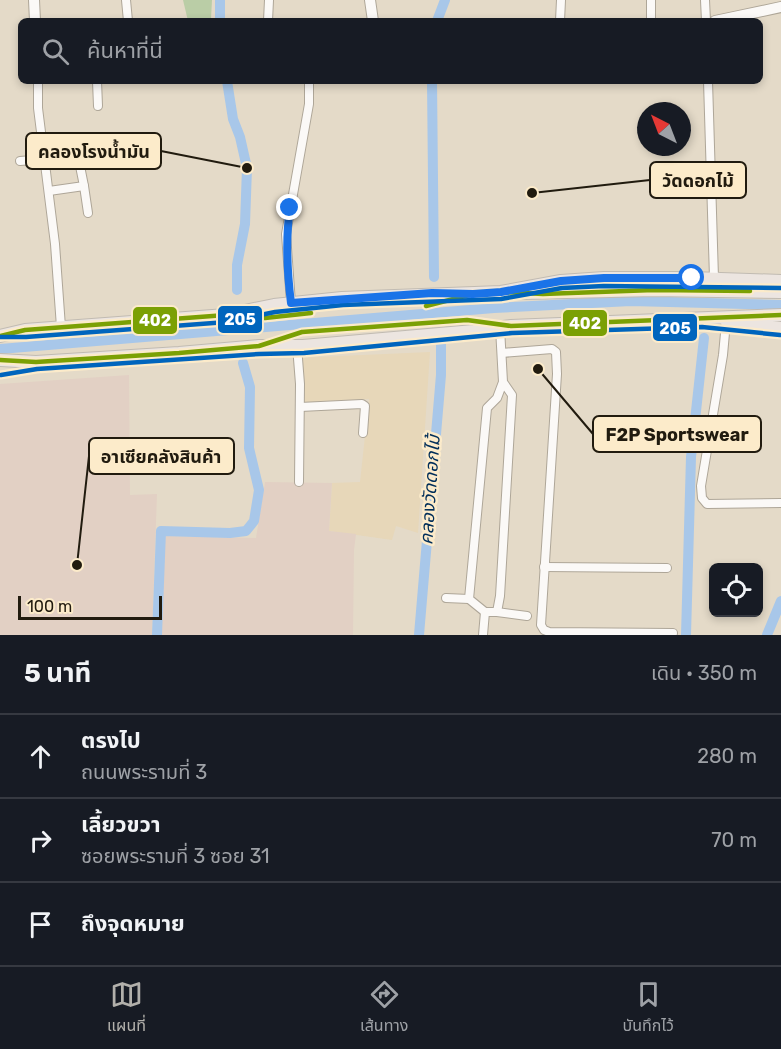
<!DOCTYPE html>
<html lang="th">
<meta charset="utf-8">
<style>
:root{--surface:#171b24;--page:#242831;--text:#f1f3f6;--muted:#9ea1a6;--line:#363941;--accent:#b2b0ab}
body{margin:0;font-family:Rubik,"Noto Sans Thai",sans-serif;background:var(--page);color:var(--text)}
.controls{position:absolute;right:18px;bottom:18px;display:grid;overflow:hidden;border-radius:9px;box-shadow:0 3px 9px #0003}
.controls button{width:54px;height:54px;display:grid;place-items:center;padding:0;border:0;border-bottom:2px solid var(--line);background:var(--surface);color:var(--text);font:30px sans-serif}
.compass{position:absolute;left:637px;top:102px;width:54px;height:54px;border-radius:50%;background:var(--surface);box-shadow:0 3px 9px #0003;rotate:318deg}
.scale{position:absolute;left:18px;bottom:15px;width:144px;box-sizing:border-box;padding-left:6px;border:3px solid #211b0f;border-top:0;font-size:16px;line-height:21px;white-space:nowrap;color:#211b0f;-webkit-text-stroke:4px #fcebca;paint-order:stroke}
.stop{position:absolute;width:18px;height:18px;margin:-14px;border:4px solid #1a73e8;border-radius:50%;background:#fff}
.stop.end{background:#1a73e8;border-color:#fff;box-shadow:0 2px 6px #0008}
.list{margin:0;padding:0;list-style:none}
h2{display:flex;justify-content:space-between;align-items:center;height:78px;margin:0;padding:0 24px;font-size:26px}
h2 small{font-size:20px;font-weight:400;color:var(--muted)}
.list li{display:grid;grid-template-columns:39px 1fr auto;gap:18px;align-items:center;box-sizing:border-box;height:84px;padding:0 24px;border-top:2px solid var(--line)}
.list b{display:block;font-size:22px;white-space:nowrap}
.list p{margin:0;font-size:20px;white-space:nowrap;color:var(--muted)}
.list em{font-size:20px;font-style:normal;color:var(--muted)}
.icon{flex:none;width:33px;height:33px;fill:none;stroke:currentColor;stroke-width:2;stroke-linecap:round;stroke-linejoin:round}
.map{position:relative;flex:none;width:781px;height:635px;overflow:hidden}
.search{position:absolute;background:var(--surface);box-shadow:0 3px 9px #0003;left:18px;right:18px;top:18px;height:66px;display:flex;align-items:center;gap:15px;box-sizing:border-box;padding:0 21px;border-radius:9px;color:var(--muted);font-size:22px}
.sheet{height:330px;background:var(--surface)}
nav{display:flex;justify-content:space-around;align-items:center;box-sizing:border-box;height:84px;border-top:2px solid var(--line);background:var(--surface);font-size:16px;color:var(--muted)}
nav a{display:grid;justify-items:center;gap:3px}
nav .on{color:var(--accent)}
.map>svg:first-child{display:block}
.built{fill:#e7d7b9}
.industrial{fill:#e2d0c4}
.green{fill:#bacda6}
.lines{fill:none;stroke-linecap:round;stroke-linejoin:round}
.canal{stroke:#a8c7e9;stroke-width:10}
.street-casing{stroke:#aea698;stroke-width:10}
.secondary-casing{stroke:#aea698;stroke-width:12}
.primary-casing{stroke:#c1bbb2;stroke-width:14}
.street{stroke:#fbf9f7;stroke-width:8}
.secondary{stroke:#fbf9f7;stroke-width:10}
.primary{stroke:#ece5e0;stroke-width:12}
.bus-1-casing{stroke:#fcebca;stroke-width:9}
.bus-2-casing{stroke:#fcebca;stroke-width:9}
.bus-1{stroke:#7ba004;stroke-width:4.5}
.bus-2{stroke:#0065bd;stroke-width:4.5}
.route{stroke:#1a73e8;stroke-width:8}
.labels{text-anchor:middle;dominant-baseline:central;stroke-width:5;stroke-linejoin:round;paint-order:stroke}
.water-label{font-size:18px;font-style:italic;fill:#012e59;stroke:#fcebca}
.leader{fill:none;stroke:#211b0f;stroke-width:2}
.callout-dot{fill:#211b0f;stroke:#fcebca;stroke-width:2}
.callout{fill:#fcebca;stroke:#211b0f;stroke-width:2}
.callout-label{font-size:18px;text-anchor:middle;font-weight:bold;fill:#211b0f}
.line-badge{stroke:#fcebca;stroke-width:2}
.badge-label{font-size:16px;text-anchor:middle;font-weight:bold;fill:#fff}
</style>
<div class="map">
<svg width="781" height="635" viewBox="0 0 781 635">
<rect width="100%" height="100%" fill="#e4dac8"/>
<polygon class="built" points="430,352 418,533 396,526 392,540 329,531 332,483 360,482 369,399 295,405 295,358"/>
<g class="industrial">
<polygon points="129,375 130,495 157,494 152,635 0,635 0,384"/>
<polygon points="265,482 332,483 329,531 356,534 354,550 353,635 162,635 163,536 256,538"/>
</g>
<polygon class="green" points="183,0 212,0 211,19 188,21"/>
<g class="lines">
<g class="canal">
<polyline points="220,21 220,0"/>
<polyline points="437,21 445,0"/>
<polyline points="227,81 233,119 240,137 247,168 245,224 237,265 237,290"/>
<polyline points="432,81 434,277"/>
<polyline points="0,349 494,308 631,301 781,305"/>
<polyline points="157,635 161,531 230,533 246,531 254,521 259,490 249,448 250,387 243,363"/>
<polyline points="419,635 441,375 441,344"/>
<polyline points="686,635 691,457 704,338"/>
<polyline points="767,635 781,601"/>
</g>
<g class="street-casing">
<g id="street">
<polyline points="126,0 128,21"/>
<polyline points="651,0 651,21"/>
<polyline points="705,0 706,21"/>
<polyline points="268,21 269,0"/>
<polyline points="560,21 561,0"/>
<polyline points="38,81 38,108 55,244 61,327"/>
<polyline points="97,81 98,106"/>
<polyline points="708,81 714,278"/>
<polyline points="20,161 44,159"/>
<polyline points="84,186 88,213"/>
<polyline points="49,191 84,186 79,161"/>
<polyline points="291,303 286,234 309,104 309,81"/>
<polyline points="726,322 723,355 701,486 702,498 707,504 781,503"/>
<polyline points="500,328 503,382 497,398 487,408 469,599 485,612 497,612 500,596 512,395 503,382"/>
<polyline points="297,346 300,384 299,482"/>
<polyline points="502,353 552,349 556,352 557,374 541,625 544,630 549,632 673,633"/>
<polyline points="300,407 362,404 365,406 363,433"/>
<polyline points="544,567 667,568"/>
<polyline points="446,598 469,599"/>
<polyline points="497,612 527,616"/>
<polyline points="483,635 485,612"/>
</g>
</g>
<g class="secondary-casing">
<g id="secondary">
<polyline points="34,0 35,21"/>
<polyline points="370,0 373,21"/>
<polyline points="715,21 781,7"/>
</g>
</g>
<g class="primary-casing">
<g id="primary">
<polyline points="523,293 654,290 781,292"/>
<polyline points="727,322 781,328"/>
<polyline points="0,336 25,330 226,315 274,305 342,298 501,292 561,281 604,278 692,278 781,281"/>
<polyline points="0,360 36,362 179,353 259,346 303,346 474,331 511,326 781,315"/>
</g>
</g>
<use href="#street" class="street"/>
<use href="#secondary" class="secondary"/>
<use href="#primary" class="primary"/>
<g class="bus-1-casing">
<g id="bus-1">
<polyline points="426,306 473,294 501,292 543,294 654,290 750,291"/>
<polyline points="0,336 25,330 226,315 265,318 311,313"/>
<polyline points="0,360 36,362 179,353 259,346 302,332 467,320 511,326 781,315"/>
</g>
</g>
<g class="bus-2-casing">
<g id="bus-2">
<polyline points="0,337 26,337 227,322 275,312 343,305 501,299 562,288 604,286 781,288"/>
<polyline points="1,375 37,369 259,354 304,353 512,333 702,327 780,335"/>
</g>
</g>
<use href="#bus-1" class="bus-1"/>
<use href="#bus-2" class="bus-2"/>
</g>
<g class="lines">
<path class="route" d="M290 208C285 241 287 271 291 303L432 293 473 294 501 292 561 281 604 278H692"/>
</g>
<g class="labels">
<g class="water-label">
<text transform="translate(430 490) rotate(-86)">คลองวัดดอกไม้</text>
</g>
</g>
<path class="leader" d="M247 168L161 151M532 193L650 180M538 369L593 434M77 565L89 456"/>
<g class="callout-dot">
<circle cx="247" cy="168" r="6"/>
<circle cx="532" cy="193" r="6"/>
<circle cx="538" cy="369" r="6"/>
<circle cx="77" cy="565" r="6"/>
</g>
<g class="callout">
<rect x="26" y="133" width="135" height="36" rx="6"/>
<rect x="650" y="162" width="96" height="36" rx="6"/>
<rect x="593" y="416" width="168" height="36" rx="6"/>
<rect x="89" y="438" width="145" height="36" rx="6"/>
</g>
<g class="callout-label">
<text x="94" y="158">คลองโรงน้ำมัน</text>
<text x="698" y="187">วัดดอกไม้</text>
<text x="677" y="441">F2P Sportswear</text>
<text x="161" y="463">อาเซียคลังสินค้า</text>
</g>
<g class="line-badge">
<rect x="217" y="305" width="46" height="29" rx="6" fill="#0065bd"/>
<rect x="132" y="306" width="46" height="29" rx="6" fill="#7ba004"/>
<rect x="562" y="309" width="46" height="28" rx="6" fill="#7ba004"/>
<rect x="652" y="313" width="46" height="29" rx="6" fill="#0065bd"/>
</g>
<g class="badge-label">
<text x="240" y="325">205</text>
<text x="155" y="326">402</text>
<text x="585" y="329">402</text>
<text x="675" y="334">205</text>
</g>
</svg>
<div class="controls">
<button><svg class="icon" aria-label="locate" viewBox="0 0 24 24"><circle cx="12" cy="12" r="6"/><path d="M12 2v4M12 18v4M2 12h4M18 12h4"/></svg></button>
</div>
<svg class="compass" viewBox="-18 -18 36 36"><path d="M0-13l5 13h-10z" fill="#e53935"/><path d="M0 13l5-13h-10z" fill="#9ea1a6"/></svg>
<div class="scale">100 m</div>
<div class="stop" style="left:692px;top:278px"></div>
<div class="stop end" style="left:290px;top:208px"></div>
<div class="search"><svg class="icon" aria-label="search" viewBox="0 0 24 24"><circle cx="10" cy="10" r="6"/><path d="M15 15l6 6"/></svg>ค้นหาที่นี่</div>
</div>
<section class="sheet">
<h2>5 นาที<small>เดิน · 350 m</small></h2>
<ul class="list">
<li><svg class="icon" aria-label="ahead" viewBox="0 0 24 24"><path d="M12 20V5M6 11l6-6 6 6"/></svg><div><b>ตรงไป</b><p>ถนนพระรามที่ 3</p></div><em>280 m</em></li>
<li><svg class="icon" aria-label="right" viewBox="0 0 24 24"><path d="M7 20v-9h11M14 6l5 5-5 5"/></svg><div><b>เลี้ยวขวา</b><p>ซอยพระรามที่ 3 ซอย 31</p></div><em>70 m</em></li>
<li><svg class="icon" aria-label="arrive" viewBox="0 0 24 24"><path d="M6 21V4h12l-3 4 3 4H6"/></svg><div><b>ถึงจุดหมาย</b></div></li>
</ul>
</section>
<nav>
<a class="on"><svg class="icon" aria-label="map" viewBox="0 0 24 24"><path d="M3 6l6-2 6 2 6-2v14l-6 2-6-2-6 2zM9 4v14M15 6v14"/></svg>แผนที่</a>
<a><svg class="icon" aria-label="directions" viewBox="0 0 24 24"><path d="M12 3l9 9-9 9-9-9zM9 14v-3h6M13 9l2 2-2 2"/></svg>เส้นทาง</a>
<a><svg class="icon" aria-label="saved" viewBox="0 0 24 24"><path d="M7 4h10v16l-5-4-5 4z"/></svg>บันทึกไว้</a>
</nav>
